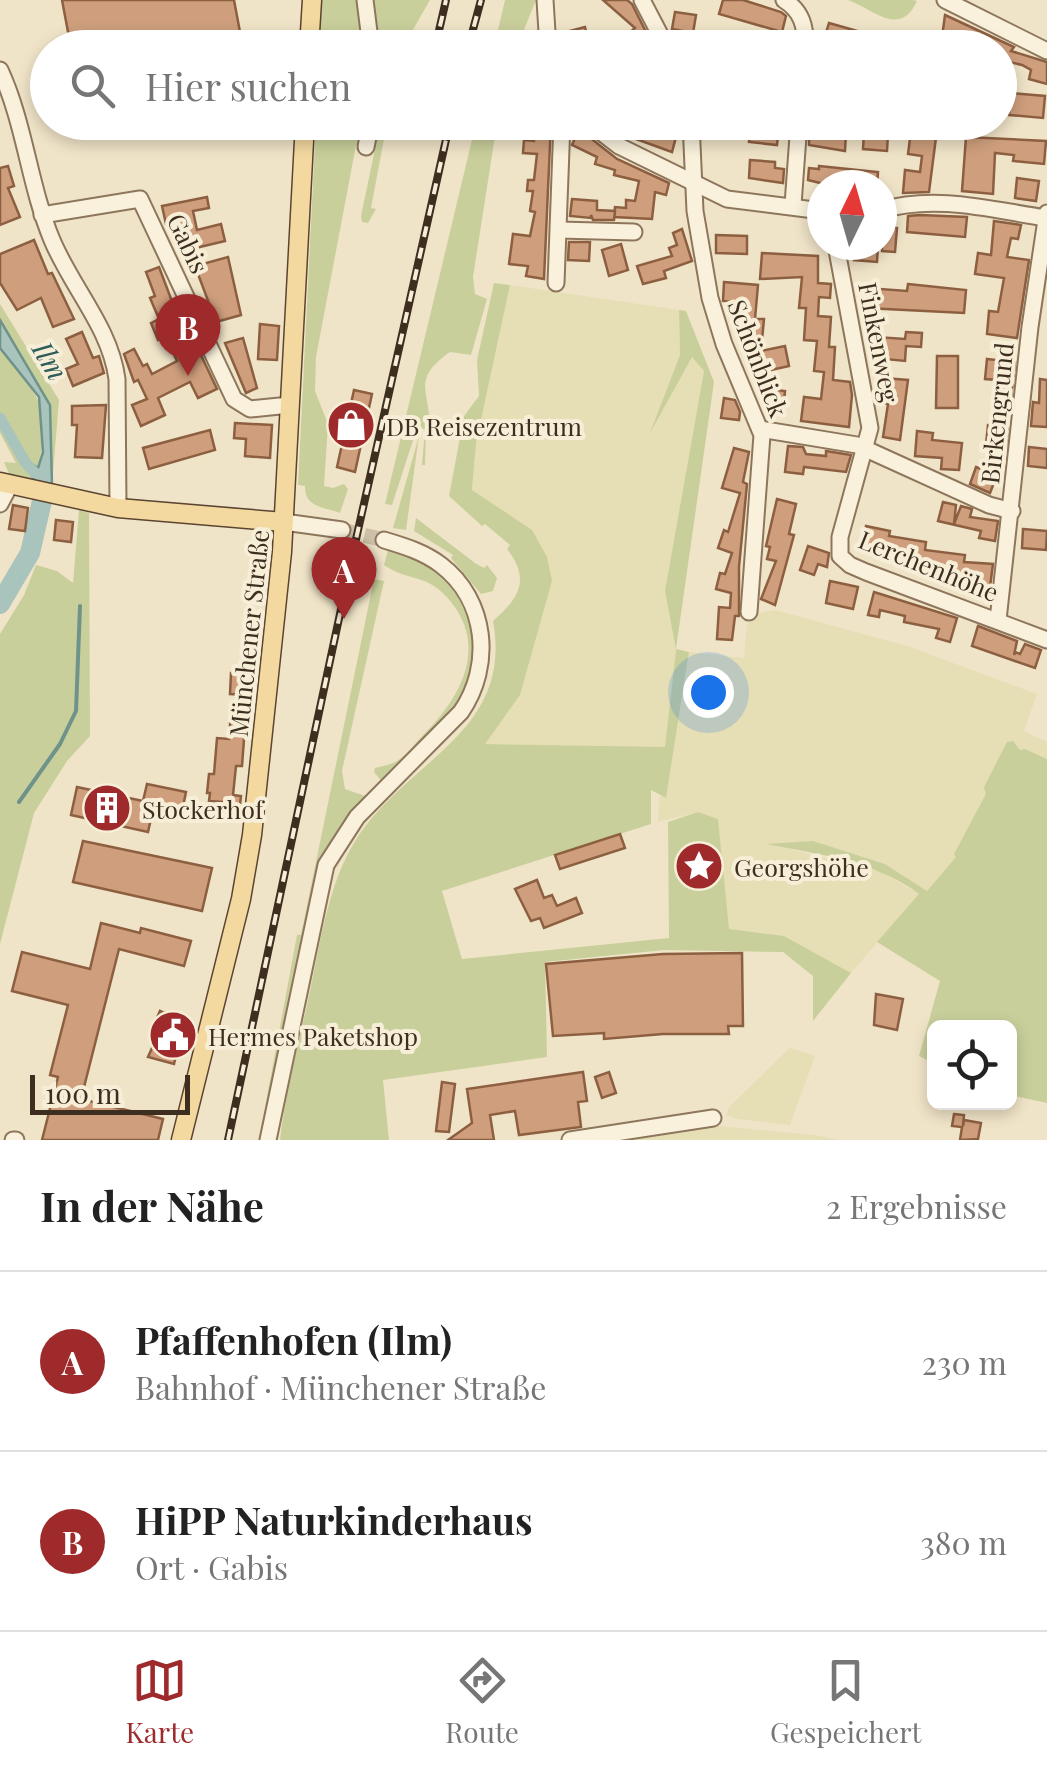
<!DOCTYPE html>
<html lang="de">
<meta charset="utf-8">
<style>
:root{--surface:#fff;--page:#f6f6f6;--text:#222;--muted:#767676;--line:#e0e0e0;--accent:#9e2a2b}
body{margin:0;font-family:"Playfair Display",serif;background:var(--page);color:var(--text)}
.controls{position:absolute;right:30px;bottom:30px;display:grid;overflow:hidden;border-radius:15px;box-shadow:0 5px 15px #0003}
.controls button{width:90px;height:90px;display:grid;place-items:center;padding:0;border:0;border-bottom:2px solid var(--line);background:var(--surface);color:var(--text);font:50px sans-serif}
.compass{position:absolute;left:807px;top:170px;width:90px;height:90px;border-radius:50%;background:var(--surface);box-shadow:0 5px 15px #0003;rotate:5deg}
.scale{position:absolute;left:30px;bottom:25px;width:160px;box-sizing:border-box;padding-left:10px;border:5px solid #3d2e20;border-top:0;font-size:28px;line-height:35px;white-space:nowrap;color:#3d2e20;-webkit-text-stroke:8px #f7eed8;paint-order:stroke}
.you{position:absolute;left:708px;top:692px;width:35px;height:35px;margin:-25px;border:8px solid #fff;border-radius:50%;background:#1a73e8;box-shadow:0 0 0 15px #1a73e833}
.badge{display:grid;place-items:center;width:65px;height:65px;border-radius:50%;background:var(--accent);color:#fff;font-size:32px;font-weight:700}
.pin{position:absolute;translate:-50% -82px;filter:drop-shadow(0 2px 5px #0008)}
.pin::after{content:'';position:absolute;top:52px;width:35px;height:30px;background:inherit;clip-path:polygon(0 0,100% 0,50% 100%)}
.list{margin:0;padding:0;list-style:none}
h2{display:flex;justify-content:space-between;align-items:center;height:130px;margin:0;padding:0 40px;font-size:42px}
h2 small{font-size:32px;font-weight:400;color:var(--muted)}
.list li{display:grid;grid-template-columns:65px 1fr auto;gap:30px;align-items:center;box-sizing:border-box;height:180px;padding:0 40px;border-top:2px solid var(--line)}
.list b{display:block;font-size:38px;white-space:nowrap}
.list p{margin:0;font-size:32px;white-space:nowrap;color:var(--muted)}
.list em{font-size:32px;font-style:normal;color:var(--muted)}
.icon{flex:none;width:55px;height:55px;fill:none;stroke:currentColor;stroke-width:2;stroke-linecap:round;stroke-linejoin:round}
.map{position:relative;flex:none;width:1047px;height:1140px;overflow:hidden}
.search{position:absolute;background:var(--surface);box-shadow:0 5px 15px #0003;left:30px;right:30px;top:30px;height:110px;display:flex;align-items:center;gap:25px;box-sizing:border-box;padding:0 35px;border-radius:55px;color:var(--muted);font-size:38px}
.sheet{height:490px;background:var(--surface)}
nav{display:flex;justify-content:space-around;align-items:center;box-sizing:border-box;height:140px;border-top:2px solid var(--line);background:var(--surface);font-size:28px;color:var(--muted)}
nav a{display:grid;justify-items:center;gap:5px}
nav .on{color:var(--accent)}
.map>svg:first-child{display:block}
.farmland{fill:#e6deb5}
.green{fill:#c9cf9b}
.water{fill:#a9c4bc;stroke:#6f938a;stroke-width:2.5}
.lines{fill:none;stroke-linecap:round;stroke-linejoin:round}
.stream{stroke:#6f938a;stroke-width:4}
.canal{stroke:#a9c4bc;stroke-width:11}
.river{stroke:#a9c4bc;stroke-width:20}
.building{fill:#cf9f7d;stroke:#8d5f41;stroke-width:2.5}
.minor-tunnel{stroke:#ccc0a6;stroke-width:15;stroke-dasharray:15 8;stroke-linecap:butt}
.minor-casing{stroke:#8d765c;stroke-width:19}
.major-casing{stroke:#5b4430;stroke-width:21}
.minor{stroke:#faf1dc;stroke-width:15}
.major{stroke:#f3d9a0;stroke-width:18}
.rail-casing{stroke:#3d2e20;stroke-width:8}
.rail{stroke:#f7eed8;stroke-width:4;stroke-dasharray:11;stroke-linecap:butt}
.labels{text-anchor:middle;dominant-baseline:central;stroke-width:8;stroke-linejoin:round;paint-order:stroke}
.street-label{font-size:25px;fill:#3d2e20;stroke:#f7eed8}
.poi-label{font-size:25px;fill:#3d2e20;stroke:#f7eed8;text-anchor:start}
.water-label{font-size:28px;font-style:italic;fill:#2f5d5a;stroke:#f7eed8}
</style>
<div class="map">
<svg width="1047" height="1140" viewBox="0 0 1047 1140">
<rect width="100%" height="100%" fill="#f0e4c8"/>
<g class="farmland">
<polygon points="510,285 679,310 680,355 654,424 692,356 704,371 665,591 676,650 665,748 483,744 520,695 552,581 472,490 476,443"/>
<polygon points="775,610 907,646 1037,694 1024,731 1047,742 1047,759 1025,749 987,793 955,854 956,857 927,891 885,864 813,841 771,844 881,872 919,894 851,973 784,936 728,929 718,819 698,812 658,822 659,796 666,797 689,652 744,658 747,625 759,613"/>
<polygon points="790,1048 815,1056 790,1125 737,1119 726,1115 730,1106"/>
<polygon points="697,1124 814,1135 840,1140 631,1140 637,1134"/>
</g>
<g class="green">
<polygon points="321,0 430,0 403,47 319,48"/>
<polygon points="505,0 536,0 517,47 494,47"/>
<path d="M848 0H913L917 1C900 38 875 10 848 0Z"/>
<path d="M316 123H387L371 208 376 209 368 223 362 222 361 216 375 149 356 145 316 357 315 391 328 424 324 486 333 488 344 484 348 489 340 513C324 507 304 507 305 486L298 485Z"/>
<path d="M476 123H497L473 277 475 294 487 299 471 355 450 352C409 381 432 392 429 429H426L425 465H422L425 429 417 428 392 505 385 504Z"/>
<path d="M494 283 510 285 476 443 472 490 532 530 547 557 552 581 520 695 485 744 665 747 676 650 665 591 704 371 692 357 650 433 680 355 679 310 686 311 714 382 676 649 689 652 666 798 651 790V824L442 891 462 959 669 938 668 822 698 812 718 819 729 929 784 936 851 973 813 1021V976L783 952 664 950 545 962 547 1057 383 1080 389 1140H280C285 1095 297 1049 307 1005 321 944 327 874 367 824 421 755 512 726 493 621 519 598 531 580 507 549L510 545 485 524 482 526 449 496 464 416 479 396 477 360Z"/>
<polygon points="0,304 59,400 52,485 50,405 0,320"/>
<path d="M0 348C38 396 52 404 38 468L28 462 35 481 10 476 4 462 16 463 0 433Z"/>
<polygon points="419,436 406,530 393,528"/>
<polygon points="79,510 89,513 90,736 67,761 34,813 0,944 0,634 24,595 36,565 57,571 73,583"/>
<polygon points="416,518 475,563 484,568 487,565 497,578 493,591 481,594 451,558 453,555 414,531"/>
<path d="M388 550C441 559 477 599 474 653 473 669 471 683 463 698 443 729 409 756 383 783L374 772 375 768C382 766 391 765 397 761 407 755 416 742 425 733 460 698 488 648 451 602 427 572 410 583 384 565Z"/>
<polygon points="374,579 384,581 342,771 345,789 368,797 317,875 259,1140 297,935 301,935"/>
<path d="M1013 741 1020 750 1025 749 1047 759V1103L1010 1095V1028H934V1064L919 1056 940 981 877 942 919 894C875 861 818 854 766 844L813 841 885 864 927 891 956 857 954 854 986 794 984 787 1007 742Z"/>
</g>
<polygon class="water" points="0,320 50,405 52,485 35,481 25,464 29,462 38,468 43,452 39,397 0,348"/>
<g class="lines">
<polyline class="stream" points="19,802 60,744 76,711 80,606"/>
<polyline class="canal" points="0,418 25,462 35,473"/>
<polyline class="river" points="0,604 30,553 42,501"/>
</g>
<g class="building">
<polygon points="62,0 234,0 243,48 98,48 95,32 69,37"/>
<polygon points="603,0 627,0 632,4 654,48 638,48 628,34 635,28"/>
<polygon points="723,0 743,0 781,12 786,16 782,32 719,14"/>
<polygon points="675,12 696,15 693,33 672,29"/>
<polygon points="945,15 1014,47 1011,51 1047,62 1047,84 1029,79 1031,70 1022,65 1000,60 1000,48 942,37"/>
<polygon points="829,23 907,45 906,48 839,45 840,41 825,36"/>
<polygon points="585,27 590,48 570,48 566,32"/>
<polygon points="1011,93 1045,96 1043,118 1009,115"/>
<polygon points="536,122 551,122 544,279 526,276 528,266 509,264 513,234 530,236 535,212 530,211 533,191 527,191 528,180 534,180 537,154 523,153 524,140 534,141"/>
<polygon points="625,122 644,122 671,133 666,122 680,122 672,152 622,134"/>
<polygon points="924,122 938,122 929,192 903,193 905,170 920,172 922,156 908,154 911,131 923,133"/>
<polygon points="751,123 779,126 777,145 749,142"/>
<polygon points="579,129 617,159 669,183 666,195 655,192 652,219 614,217 615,207 626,208 626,200 635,201 639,181 614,175 615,170 595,164 597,157 572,145"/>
<polygon points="819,131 846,133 845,151 809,145 809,134 819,135"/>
<polygon points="864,132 888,134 887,151 863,149"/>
<polygon points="966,137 1046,141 1044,164 1013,161 1014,155 995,153 993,194 962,191"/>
<polygon points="750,160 775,162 775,168 784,169 783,183 749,178"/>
<polygon points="8,166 14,186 8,188 20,217 0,225 0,168"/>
<polygon points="819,166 878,172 877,185 828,185 808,180 809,168 819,169"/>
<polygon points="1017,178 1039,181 1036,201 1015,198"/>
<polygon points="207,197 209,208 193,211 197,230 221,224 225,241 200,247 199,241 181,246 176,222 166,224 162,206"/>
<polygon points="572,199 597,201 597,210 615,211 614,220 593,220 591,215 591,218 570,216"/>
<polygon points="920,215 967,217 965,237 907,232 908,216"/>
<polygon points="994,221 1021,225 1018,239 1011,238 1007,257 1029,260 1017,338 987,334 989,311 998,312 1004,278 975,274 978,253 991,255"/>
<polygon points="882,226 897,228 895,252 882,251"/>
<polygon points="682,229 692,261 664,271 666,278 643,284 637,266 672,256 669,248 677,245 673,233"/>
<polygon points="716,235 747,236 747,254 716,253"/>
<polygon points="34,240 48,274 52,273 74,319 53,327 41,298 17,310 0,283 0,254"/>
<polygon points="569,242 590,242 589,261 568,260"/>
<polygon points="621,244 628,270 609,276 602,250"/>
<polygon points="855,245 878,245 877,262 854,260"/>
<polygon points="762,253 818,256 818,283 831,284 830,298 819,297 818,316 831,317 829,347 835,347 833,380 850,382 852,395 849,427 801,421 804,397 821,399 824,372 814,371 817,341 804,340 806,308 799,308 802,277 760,279"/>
<polygon points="228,257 241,315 216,322 195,266"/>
<polygon points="159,267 176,312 179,311 186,328 179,331 191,355 199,351 217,389 198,398 190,382 158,398 165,415 141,426 132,405 147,399 138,380 134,382 124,354 134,349 143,366 147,364 152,374 177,361 165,336 158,340 151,323 159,319 150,298 155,296 146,272"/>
<polygon points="724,282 758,285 755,319 764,319 761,351 785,346 789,366 757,373 750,339 738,338 741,303 723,301"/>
<polygon points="908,284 966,290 964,313 866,308 867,288 907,291"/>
<polygon points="260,324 279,326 277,360 258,359"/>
<polygon points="82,332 93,358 99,356 104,373 73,386 66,369 78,364 66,339"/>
<polygon points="906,332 922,333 921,347 906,346 905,361 875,358 877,337 905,339"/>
<polygon points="243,338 257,388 246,393 225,343"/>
<polygon points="937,356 958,356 958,408 936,408"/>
<polygon points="987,359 1015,362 1010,408 995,406 997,380 985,379"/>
<polygon points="883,378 908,380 900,440 883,437 888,404 881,403"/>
<polygon points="1040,379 1047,380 1047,427 1031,426 1033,402 1039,403"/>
<polygon points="768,389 785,391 783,412 766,410"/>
<polygon points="354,390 372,394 355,472 337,467"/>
<polygon points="724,398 735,400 740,412 739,420 721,418"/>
<polygon points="106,405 102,458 75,457 77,425 72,425 72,406"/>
<polygon points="235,423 272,425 270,458 245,456 246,439 234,438"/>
<polygon points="988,425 1008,427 1006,446 986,444"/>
<polygon points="210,430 215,450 149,469 143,448"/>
<polygon points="917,431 933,433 932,440 962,443 959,470 941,469 942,458 915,456"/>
<polygon points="788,446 803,447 806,454 826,456 826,451 851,455 846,472 804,467 803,474 785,472"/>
<polygon points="1029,447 1047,449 1047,468 1028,466"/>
<polygon points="734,448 749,452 743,482 747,484 739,567 739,616 735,616 732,640 717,639 719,607 730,608 731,593 716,589 720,573 725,574 732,553 718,548 724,530 728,532 740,493 722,488"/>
<polygon points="976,467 997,475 990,493 970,484"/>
<polygon points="777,499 796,504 789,534 794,535 775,605 761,599 776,561 767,559 770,547 766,546"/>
<polygon points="943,502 956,505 954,524 961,506 972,509 970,517 998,521 995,541 979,538 981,531 938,521"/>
<polygon points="13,505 28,508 25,531 9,529"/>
<polygon points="56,520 73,522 71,542 54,540"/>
<polygon points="866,526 890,531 889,536 926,542 925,550 965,555 964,562 993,564 990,587 973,585 972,592 963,591 964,578 936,574 936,567 896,561 898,552 862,545"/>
<polygon points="1023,529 1047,531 1046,550 1022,548"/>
<polygon points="808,546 829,553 827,567 818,564 814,575 800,570"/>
<polygon points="830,581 858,587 853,609 826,603"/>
<polygon points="874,592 957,618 950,642 936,638 939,629 904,622 905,616 880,610 879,617 868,615"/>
<polygon points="978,626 1017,641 1014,655 1015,652 1020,654 1025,644 1041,650 1035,668 972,646"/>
<polygon points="231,673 247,674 246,695 230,694"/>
<polygon points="231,711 246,713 242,766 236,766 233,795 241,796 239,814 221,812 222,802 209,801 210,793 207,793 209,774 214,774 217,738 229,739"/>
<polygon points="147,784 186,792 181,816 153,810 148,832 71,815 77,787 143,801"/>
<polygon points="620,834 625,848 560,869 555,855"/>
<polygon points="83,841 212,868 202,911 73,882"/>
<polygon points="537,880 544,898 552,895 557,906 576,898 582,913 544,928 540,918 531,921 515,889"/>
<polygon points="101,923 140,933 141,928 191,941 184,966 119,949 81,1099 163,1119 158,1140 42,1140 58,1077 50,1075 68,1005 12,991 22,952 90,969"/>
<polygon points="742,953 743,1026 728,1026 729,1034 663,1034 604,1039 604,1033 553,1036 546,964 663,954"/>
<polygon points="876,994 903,999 897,1030 874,1025"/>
<polygon points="160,1011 189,1024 186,1036 181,1035 174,1064 148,1057 162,1026 155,1022"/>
<polygon points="583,1072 587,1101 578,1102 581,1127 519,1135 515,1111 490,1115 494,1140 448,1140 472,1123 467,1089"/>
<polygon points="609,1072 616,1093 602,1098 595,1077"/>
<polygon points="442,1082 455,1084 449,1132 436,1131"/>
<polygon points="954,1114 964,1115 963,1126 964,1120 981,1123 978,1139 960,1140 962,1127 952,1126"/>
</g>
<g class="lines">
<polyline class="minor-tunnel" points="342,530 384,540"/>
<g class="minor-casing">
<g id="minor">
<polyline points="365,0 371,48"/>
<polyline points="545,0 548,48"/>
<polyline points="642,0 667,48"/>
<path d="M784 0C802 11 806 27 805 48"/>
<polyline points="945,0 1047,51"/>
<path d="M0 70C25 124 29 185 52 240 72 288 110 327 117 379L118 508"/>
<polyline points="588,122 619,146 727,199 822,211"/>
<polyline points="691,122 695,211 710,298 724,344 762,435 749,612"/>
<polyline points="366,147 371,122"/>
<polyline points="793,205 799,122"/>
<path d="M882 210C936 194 992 210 1046 218"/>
<polyline points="42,215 140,199 234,399 250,409 290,405"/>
<polyline points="559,230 634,232"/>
<polyline points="836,245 870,428 840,537 840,556 850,565 866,572 1047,640"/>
<polyline points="556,283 562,122"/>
<polyline points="760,429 857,445 989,505 1012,511"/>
<polyline points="0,504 10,485"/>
<polyline points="284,522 342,530"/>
<polyline points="998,620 1030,327 1047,213"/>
<polyline points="13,1140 16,1140"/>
<path d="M268 1140 326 865 357 817 461 712C493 666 487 600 441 565 424 552 404 546 384 540"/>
<polyline points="570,1140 713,1118"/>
</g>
</g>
<g class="major-casing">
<g id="major">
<polyline points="309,48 312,0"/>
<polyline points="0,482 118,508 284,522"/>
<polyline points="181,1140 241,899 252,835 282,552 305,122"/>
</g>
</g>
<use href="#minor" class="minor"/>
<use href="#major" class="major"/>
<g class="rail-casing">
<g id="rail">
<polyline points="435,48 446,0"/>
<polyline points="468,48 481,0"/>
<polyline points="228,1140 354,548 450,122"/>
</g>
</g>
<use href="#rail" class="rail"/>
</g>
<defs>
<g id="shop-disc" transform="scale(2.5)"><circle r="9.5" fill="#9e2a2b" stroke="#f7eed8"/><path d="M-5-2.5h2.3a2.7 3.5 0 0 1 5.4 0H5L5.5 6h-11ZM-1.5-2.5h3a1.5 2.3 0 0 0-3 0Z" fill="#fff"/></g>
<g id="building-disc" transform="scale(2.5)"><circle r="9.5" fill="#9e2a2b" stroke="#f7eed8"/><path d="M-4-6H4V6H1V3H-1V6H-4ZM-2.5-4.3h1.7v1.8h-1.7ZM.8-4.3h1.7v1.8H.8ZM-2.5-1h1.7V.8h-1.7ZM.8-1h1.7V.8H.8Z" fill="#fff"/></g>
<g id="sight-disc" transform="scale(2.5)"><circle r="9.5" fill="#9e2a2b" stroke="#f7eed8"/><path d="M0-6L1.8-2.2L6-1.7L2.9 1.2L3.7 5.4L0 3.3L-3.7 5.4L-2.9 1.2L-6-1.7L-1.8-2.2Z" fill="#fff"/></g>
<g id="civic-disc" transform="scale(2.5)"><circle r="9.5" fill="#9e2a2b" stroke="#f7eed8"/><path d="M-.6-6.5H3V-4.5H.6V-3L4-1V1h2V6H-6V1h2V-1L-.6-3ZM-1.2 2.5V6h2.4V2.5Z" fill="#fff"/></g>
</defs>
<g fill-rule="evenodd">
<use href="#shop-disc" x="351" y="425"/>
<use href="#building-disc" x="107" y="808"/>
<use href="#sight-disc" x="699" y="866"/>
<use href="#civic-disc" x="173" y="1035"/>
</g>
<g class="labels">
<g class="street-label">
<text transform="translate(189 243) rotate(65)">Gabis</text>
<text transform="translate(880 342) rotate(79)">Finkenweg</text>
<text transform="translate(759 358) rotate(69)">Schönblick</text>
<text transform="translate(996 413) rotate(-84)">Birkengrund</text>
<text transform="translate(929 565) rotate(22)">Lerchenhöhe</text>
<text transform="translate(248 633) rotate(-84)">Münchener Straße</text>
</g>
<g class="poi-label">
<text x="386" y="425">DB Reisezentrum</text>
<text x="142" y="808">Stockerhof</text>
<text x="734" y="866">Georgshöhe</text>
<text x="208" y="1035">Hermes Paketshop</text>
</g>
<g class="water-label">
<text transform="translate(51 360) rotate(59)">Ilm</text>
</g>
</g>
</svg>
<div class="controls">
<button><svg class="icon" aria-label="locate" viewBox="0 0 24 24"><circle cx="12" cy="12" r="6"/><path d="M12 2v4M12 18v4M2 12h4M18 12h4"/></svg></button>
</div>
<svg class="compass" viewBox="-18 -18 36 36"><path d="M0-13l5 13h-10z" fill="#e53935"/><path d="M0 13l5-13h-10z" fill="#767676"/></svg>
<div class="scale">100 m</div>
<div class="you"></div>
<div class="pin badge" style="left:344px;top:619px">A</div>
<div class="pin badge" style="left:188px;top:376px">B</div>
<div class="search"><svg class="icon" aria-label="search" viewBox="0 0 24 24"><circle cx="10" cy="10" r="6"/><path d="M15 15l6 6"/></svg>Hier suchen</div>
</div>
<section class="sheet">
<h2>In der Nähe<small>2 Ergebnisse</small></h2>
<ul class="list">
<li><span class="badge">A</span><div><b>Pfaffenhofen (Ilm)</b><p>Bahnhof · Münchener Straße</p></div><em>230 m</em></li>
<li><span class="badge">B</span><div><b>HiPP Naturkinderhaus</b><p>Ort · Gabis</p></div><em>380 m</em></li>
</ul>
</section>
<nav>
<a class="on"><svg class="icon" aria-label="map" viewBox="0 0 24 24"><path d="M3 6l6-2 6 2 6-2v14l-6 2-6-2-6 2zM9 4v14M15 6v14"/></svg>Karte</a>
<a><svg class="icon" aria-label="directions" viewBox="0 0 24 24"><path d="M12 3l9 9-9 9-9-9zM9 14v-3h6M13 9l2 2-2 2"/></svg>Route</a>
<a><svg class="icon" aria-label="saved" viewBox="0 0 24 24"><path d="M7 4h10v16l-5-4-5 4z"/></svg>Gespeichert</a>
</nav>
